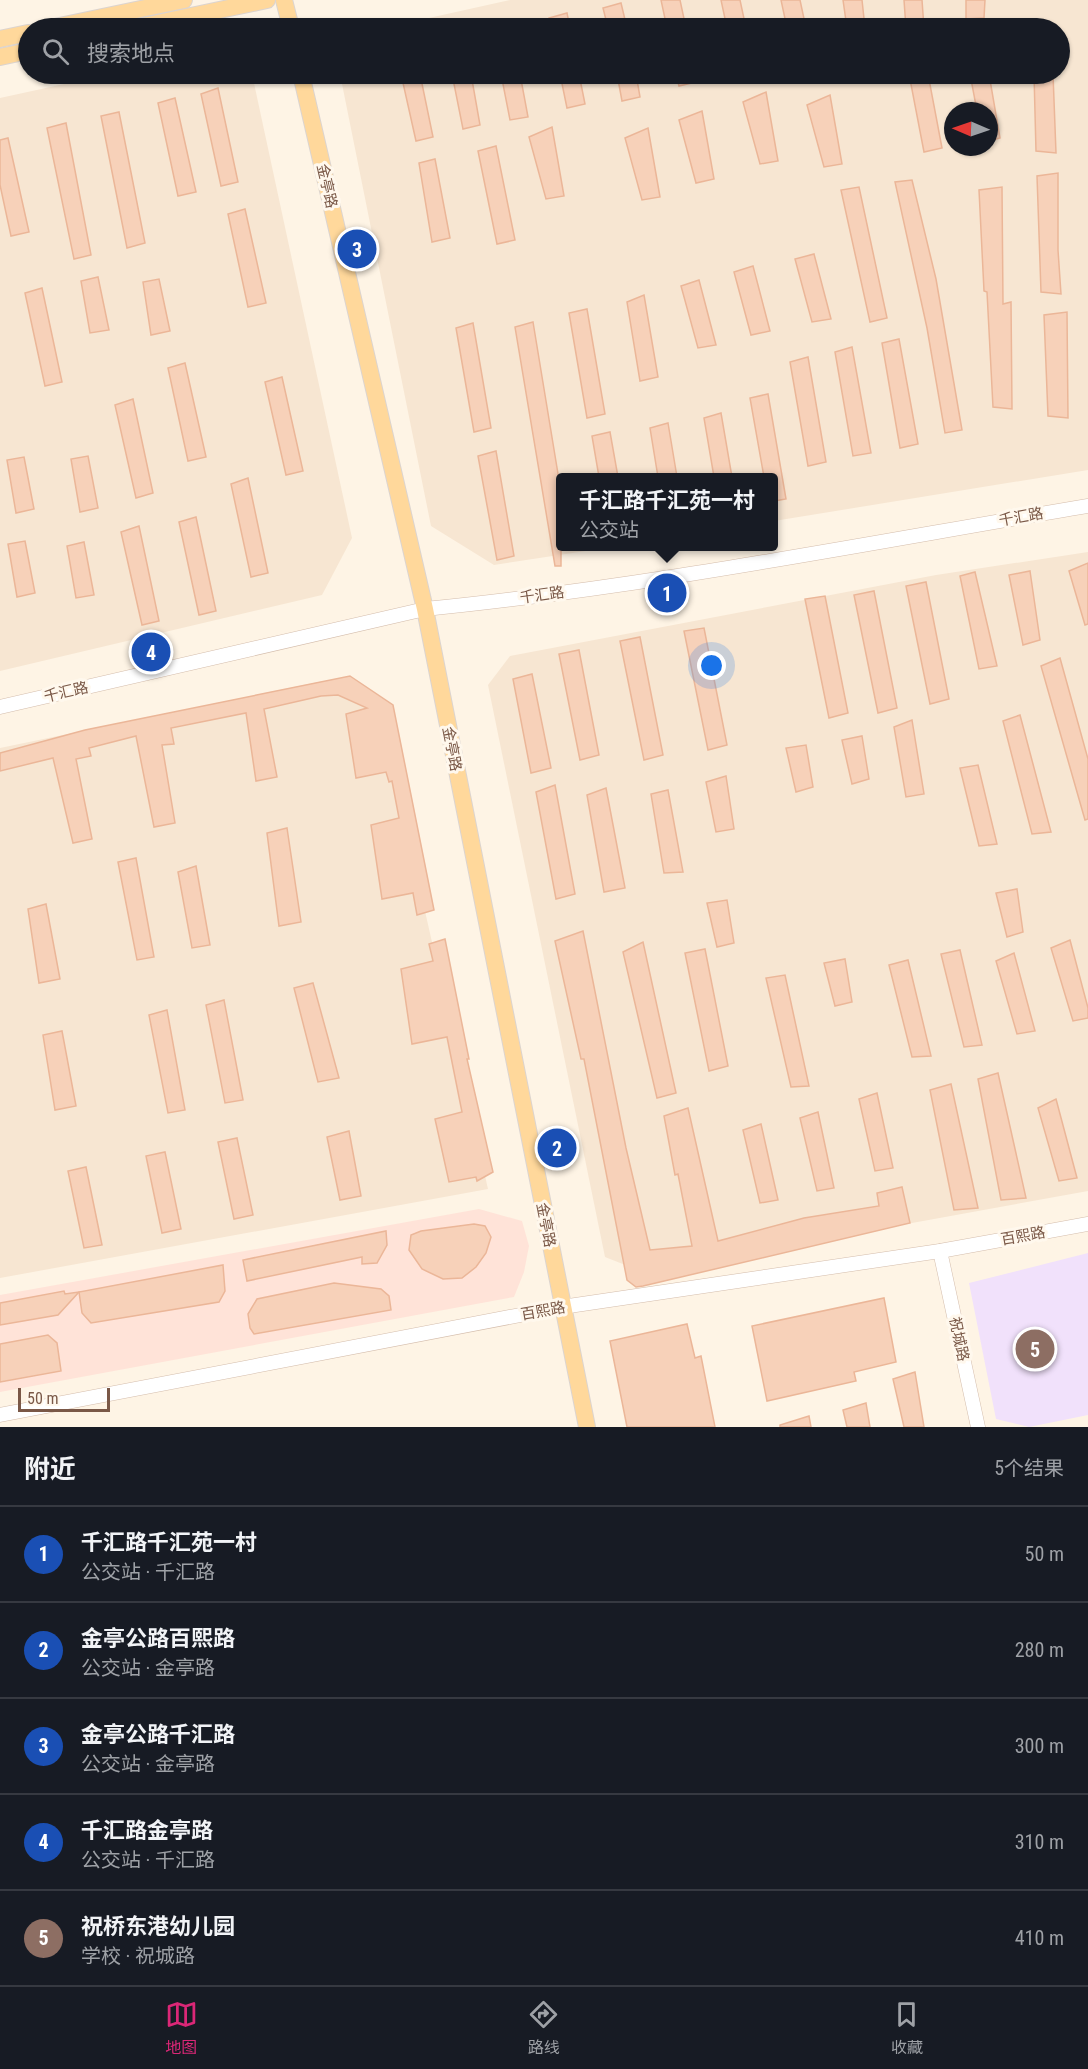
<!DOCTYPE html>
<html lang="zh">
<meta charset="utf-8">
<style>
:root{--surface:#171b24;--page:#20242c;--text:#f1f3f6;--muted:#9ea1a6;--line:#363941;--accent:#db2777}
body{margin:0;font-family:"Roboto Condensed","Noto Sans SC",sans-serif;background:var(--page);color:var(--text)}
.compass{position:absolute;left:944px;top:102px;width:54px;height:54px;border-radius:50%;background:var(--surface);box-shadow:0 2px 4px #0004;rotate:272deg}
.scale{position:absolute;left:18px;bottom:15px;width:92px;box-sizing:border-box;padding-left:6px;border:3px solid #7a5847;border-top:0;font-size:16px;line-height:21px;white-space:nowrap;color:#7a5847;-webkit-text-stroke:4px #fff8ed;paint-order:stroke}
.you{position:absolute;left:712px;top:666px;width:21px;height:21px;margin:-15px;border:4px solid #fff;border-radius:50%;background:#1a73e8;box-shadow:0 0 0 9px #1a73e833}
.badge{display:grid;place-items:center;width:39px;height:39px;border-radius:50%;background:var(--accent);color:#fff;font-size:20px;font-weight:700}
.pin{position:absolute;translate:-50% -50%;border:3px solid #fff;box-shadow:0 2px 6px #0006}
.popup{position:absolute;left:556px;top:473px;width:222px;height:78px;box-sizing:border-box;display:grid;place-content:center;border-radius:6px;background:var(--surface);filter:drop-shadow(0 2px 4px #0005);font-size:20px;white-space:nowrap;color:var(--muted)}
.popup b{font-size:22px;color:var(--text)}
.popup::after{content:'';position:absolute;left:50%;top:100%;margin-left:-12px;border:12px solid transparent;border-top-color:var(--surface)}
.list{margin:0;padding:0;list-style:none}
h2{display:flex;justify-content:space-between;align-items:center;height:78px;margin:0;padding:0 24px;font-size:26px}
h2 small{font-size:20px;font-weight:400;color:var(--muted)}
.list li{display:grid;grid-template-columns:39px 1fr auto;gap:18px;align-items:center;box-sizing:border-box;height:96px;padding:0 24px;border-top:2px solid var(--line)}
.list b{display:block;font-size:22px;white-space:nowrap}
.list p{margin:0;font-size:20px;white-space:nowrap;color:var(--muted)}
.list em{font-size:20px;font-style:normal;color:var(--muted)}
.icon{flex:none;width:33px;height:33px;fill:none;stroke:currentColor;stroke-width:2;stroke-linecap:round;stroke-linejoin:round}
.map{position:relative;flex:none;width:1088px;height:1427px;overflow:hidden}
.search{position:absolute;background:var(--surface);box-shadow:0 2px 4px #0004;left:18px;right:18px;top:18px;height:66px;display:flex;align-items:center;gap:15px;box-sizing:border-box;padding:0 21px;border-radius:33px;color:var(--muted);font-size:22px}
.sheet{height:558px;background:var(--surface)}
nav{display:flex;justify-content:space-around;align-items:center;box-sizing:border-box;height:84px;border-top:2px solid var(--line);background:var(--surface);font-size:16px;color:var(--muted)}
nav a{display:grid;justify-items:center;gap:3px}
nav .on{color:var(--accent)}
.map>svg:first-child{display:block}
.residential{fill:#f7e6d2;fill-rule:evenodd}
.commercial{fill:#ffe3d8}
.education{fill:#f1e1fb}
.building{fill:#f7d1b9;stroke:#ebb698;stroke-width:1.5}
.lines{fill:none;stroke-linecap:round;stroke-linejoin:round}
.minor-casing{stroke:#d4bdac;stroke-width:15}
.major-casing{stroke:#dcd4cf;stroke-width:18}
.minor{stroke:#fff;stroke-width:14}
.major{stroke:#ffd89b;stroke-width:16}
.labels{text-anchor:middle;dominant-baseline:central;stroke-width:6;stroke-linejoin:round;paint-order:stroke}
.street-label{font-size:15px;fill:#7a5847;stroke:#fff8ed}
</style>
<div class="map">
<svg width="1088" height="1427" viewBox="0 0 1088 1427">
<rect width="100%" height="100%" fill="#fef4e5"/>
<g class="residential">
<path d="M510 0H1088V470L774 521V478H560V546L612 547 494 565 431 526 340 74H1060V28H384ZM953 111H989V147H953Z"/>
<polygon points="110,74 252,74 352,538 322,595 0,671 0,98"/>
<polygon points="1088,552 1088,1191 643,1272 605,1257 488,685 510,656 936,575"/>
<polygon points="323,681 378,704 488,1189 0,1278 0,748"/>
</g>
<polygon class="commercial" points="479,1209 522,1221 529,1246 524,1272 514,1297 0,1392 0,1295"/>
<polygon class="education" points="1088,1253 1088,1415 1029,1427 996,1419 969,1283"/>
<g class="building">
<polygon points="661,0 680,0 686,28 667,28"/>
<polygon points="721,0 740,0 746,28 727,28"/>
<polygon points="781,0 800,0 806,28 787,28"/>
<polygon points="843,0 862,0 865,28 847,28"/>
<polygon points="904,0 922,0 924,28 906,28"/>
<polygon points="966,0 985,0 984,18 966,19"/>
<polygon points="621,3 627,28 608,28 603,8"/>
<polygon points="567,13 570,28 551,28 549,18"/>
<polygon points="401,74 420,74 433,137 416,141"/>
<polygon points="452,74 471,74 480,125 463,129"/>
<polygon points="501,74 520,74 528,117 510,120"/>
<polygon points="560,74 579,74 585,104 567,108"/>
<polygon points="617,74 636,74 640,97 622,101"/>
<polygon points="676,74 694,74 696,82 679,86"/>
<polygon points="909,74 928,74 942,148 924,152"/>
<polygon points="970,74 989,74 1000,138 989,141 989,111 977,111"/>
<polygon points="1034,74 1053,74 1056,153 1036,151"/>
<polygon points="218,88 238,182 221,186 201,94"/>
<polygon points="766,92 778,161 760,164 743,102"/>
<polygon points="830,95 842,164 824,167 807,105"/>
<polygon points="175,98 196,192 178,196 158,103"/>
<polygon points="702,111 714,179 696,183 679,120"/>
<polygon points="119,112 145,243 127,248 101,116"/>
<polygon points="66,123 91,255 74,259 47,128"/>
<polygon points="552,127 564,196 546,199 529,137"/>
<polygon points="648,128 660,197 642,200 625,138"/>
<polygon points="8,138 29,232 11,236 0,185 0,140"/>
<polygon points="496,146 515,240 497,244 478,151"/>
<polygon points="435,159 450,238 432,242 419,163"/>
<polygon points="1058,173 1058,250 1061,294 1041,292 1037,176"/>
<polygon points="912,180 936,279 962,430 945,433 927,328 895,182"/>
<polygon points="859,187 887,318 870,322 841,190"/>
<polygon points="1002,187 1003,304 1011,302 1012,409 993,407 987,292 984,291 979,190"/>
<polygon points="245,209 266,303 248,307 228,214"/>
<polygon points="814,254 831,319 812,322 795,259"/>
<polygon points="753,266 770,331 751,335 734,272"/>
<polygon points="98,277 109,330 90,333 81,281"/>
<polygon points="159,279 170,331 151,335 143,282"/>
<polygon points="699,280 716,345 698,348 681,286"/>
<polygon points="42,288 62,382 45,386 25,293"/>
<polygon points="644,295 658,377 640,381 627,302"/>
<polygon points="587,309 605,414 587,418 569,313"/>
<polygon points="1067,312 1068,418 1048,416 1044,315"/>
<polygon points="533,322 561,492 561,566 555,566 515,327"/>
<polygon points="473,323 491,428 474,432 456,328"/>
<polygon points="899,339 918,444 900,448 882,343"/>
<polygon points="852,347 871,453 853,456 835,352"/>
<polygon points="808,357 826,462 808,466 790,362"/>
<polygon points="185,363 206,457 188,461 168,368"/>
<polygon points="282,377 303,471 286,475 265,382"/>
<polygon points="768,394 786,499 774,501 774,477 764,477 750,398"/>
<polygon points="133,399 153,493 136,498 115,405"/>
<polygon points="721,413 732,477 714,477 704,418"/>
<polygon points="668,423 677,477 658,477 650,428"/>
<polygon points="610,432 618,477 599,477 592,436"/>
<polygon points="496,451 514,556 497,560 478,456"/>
<polygon points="88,456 98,508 80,512 71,459"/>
<polygon points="24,457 34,509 16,513 7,460"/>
<polygon points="248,478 268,573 251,577 231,484"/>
<polygon points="196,517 216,611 199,615 179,522"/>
<polygon points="139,526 159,621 142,625 121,532"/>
<polygon points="25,541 35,593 17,597 8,544"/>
<polygon points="84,542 94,595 76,598 67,546"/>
<polygon points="1088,563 1088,624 1085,625 1069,571"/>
<polygon points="1030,571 1040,640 1023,645 1009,575"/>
<polygon points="975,572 997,666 979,669 960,576"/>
<polygon points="926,582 949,699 930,704 906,586"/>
<polygon points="874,591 897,708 878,713 854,595"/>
<polygon points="825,596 848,713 829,718 805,599"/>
<polygon points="704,628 727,745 708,750 684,631"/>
<polygon points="640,637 663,755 644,760 620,641"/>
<polygon points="579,650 599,755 580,760 559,654"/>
<polygon points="1060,658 1088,759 1088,819 1085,820 1041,666"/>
<polygon points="532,674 551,768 531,773 513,679"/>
<polygon points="350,676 393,705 434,910 417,915 413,893 382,899 371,825 399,818 392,781 389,782 386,772 356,778 346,714 367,708 338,695 321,696 264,709 277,777 256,781 246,713 171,728 174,744 162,745 175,823 154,827 136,736 89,748 91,756 76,759 92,839 73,843 53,758 0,771 0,753 85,730"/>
<polygon points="1020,715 1051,832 1032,834 1003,721"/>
<polygon points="912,720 924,794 906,797 894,727"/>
<polygon points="862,736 869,779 852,784 842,740"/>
<polygon points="806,745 813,787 796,792 786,748"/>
<polygon points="978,765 997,844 979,846 960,768"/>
<polygon points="726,776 734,829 716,832 706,782"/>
<polygon points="555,785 575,894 556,899 536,792"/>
<polygon points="606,788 625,888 604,892 587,795"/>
<polygon points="668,790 683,872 664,873 651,794"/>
<polygon points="287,828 301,922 279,926 267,833"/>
<polygon points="136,858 154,957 137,960 118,862"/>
<polygon points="196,866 210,945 192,948 178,872"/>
<polygon points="1017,889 1023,932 1007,937 996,893"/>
<polygon points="727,900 734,943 717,947 707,903"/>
<polygon points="46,904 60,979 39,983 28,909"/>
<polygon points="583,931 626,1148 650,1250 692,1246 678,1174 675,1175 664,1116 688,1108 718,1241 804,1218 879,1206 877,1193 902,1187 910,1223 643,1286 636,1287 627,1280 584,1059 581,1059 555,941"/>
<polygon points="445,939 469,1059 467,1059 493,1172 477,1181 476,1177 449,1182 435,1119 462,1112 447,1037 412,1044 401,969 433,961 429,944"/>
<polygon points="1070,940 1088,1008 1088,1018 1073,1021 1051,948"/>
<polygon points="643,942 676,1093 657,1098 623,952"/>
<polygon points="705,949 728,1066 709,1071 685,953"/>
<polygon points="960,950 982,1045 964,1047 941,954"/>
<polygon points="1014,953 1035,1031 1017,1034 996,961"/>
<polygon points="845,959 852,1002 835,1006 824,963"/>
<polygon points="908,960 931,1056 912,1057 889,965"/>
<polygon points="785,975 809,1086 791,1087 766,978"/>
<polygon points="313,983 339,1078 318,1082 294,988"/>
<polygon points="224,1000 243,1100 225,1103 206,1005"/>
<polygon points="167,1010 185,1110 168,1113 149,1015"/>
<polygon points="62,1031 76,1106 55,1110 43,1035"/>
<polygon points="998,1073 1026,1198 1001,1200 978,1079"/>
<polygon points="951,1084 978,1208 954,1210 930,1090"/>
<polygon points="877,1093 893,1168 875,1171 859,1099"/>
<polygon points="1056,1099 1077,1178 1059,1181 1038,1108"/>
<polygon points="818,1112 834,1188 817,1191 800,1118"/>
<polygon points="761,1124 778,1200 760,1203 743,1130"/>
<polygon points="349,1131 361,1196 340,1200 327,1137"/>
<polygon points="237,1138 253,1215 234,1219 218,1142"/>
<polygon points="165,1152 181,1229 162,1233 146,1156"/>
<polygon points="86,1167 102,1245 84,1248 68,1171"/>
<polygon points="474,1224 485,1226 491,1237 486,1253 476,1267 462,1278 443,1279 422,1269 409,1250 411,1235 421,1231"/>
<polygon points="386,1231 387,1245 377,1263 362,1264 362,1257 247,1281 243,1260"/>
<polygon points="223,1265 225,1291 219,1302 91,1323 82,1313 79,1292"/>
<polygon points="334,1283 381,1289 389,1296 391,1310 254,1334 250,1328 248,1314 257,1299"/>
<polygon points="64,1291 65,1294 79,1292 58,1315 0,1325 0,1303"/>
<polygon points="884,1298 896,1362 854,1372 856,1381 767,1401 752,1326"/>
<polygon points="687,1324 695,1358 701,1356 715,1427 627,1427 610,1341"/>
<polygon points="48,1335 57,1343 61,1371 0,1382 0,1344"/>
<polygon points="915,1372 924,1427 904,1427 893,1379"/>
<polygon points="866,1403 870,1427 847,1427 843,1410"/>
<polygon points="809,1416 811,1427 780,1427 780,1425"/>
</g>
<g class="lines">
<g class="minor-casing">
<g id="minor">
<path d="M0 707 425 609C647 587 868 543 1088 506"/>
<polyline points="940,1251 978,1427"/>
<polyline points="0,1415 562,1307 940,1251 1088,1224"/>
</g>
</g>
<g class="major-casing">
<g id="major">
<polyline points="284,0 291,28"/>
<polyline points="50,28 184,0"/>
<polyline points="134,28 267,0"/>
<polyline points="0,39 28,33"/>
<polyline points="0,57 28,51"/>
<polyline points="301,74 425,609 587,1427"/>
</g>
</g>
<use href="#minor" class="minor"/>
<use href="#major" class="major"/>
</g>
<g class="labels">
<g class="street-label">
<text transform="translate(327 186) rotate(77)">金亭路</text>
<text transform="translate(1021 517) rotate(-10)">千汇路</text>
<text transform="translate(542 595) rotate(-8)">千汇路</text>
<text transform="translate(66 692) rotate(-13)">千汇路</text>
<text transform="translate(452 749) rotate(79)">金亭路</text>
<text transform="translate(546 1225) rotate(79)">金亭路</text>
<text transform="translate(1023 1236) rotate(-10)">百熙路</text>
<text transform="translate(543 1311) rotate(-10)">百熙路</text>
<text transform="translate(959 1339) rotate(78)">祝城路</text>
</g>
</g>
</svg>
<svg class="compass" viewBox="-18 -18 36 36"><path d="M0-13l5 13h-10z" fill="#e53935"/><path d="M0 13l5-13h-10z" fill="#9ea1a6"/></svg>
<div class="scale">50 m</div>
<div class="you"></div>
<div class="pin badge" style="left:667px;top:593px;background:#1a4fb4">1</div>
<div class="popup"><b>千汇路千汇苑一村</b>公交站</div>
<div class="pin badge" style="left:557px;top:1148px;background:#1a4fb4">2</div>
<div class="pin badge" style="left:357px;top:249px;background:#1a4fb4">3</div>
<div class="pin badge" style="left:151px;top:652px;background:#1a4fb4">4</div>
<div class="pin badge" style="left:1035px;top:1349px;background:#8d6e63">5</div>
<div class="search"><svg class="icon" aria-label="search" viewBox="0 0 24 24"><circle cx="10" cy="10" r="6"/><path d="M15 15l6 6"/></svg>搜索地点</div>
</div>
<section class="sheet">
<h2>附近<small>5个结果</small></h2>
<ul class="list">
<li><span class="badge" style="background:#1a4fb4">1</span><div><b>千汇路千汇苑一村</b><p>公交站 · 千汇路</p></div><em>50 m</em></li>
<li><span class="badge" style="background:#1a4fb4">2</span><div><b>金亭公路百熙路</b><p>公交站 · 金亭路</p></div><em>280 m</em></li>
<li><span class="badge" style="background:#1a4fb4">3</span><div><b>金亭公路千汇路</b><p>公交站 · 金亭路</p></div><em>300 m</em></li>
<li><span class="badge" style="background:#1a4fb4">4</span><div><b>千汇路金亭路</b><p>公交站 · 千汇路</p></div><em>310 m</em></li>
<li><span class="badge" style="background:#8d6e63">5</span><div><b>祝桥东港幼儿园</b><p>学校 · 祝城路</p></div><em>410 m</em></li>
</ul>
</section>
<nav>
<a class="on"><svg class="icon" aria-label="map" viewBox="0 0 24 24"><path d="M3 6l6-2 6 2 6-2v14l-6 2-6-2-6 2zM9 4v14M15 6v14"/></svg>地图</a>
<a><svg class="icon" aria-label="directions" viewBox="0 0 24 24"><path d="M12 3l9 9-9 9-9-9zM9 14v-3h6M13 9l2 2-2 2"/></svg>路线</a>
<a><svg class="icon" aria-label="saved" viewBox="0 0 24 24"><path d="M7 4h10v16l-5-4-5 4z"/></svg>收藏</a>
</nav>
